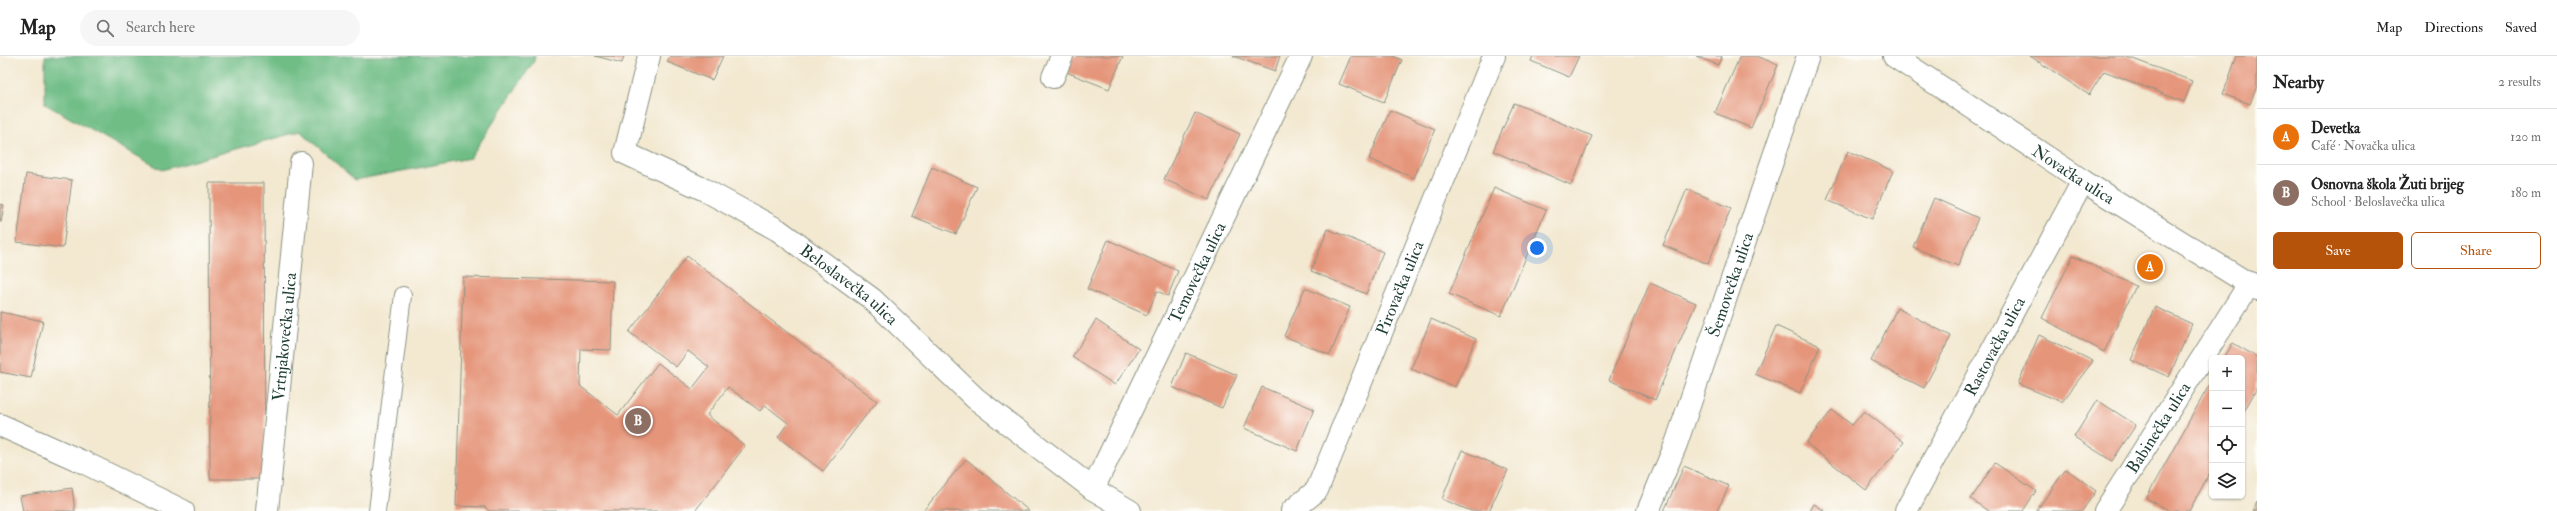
<!DOCTYPE html>
<meta charset="utf-8">
<style>
:root{--surface:#fff;--page:#f6f6f6;--text:#222;--muted:#767676;--line:#e0e0e0;--accent:#b45309}
body{margin:0;font-family:"IM FELL Double Pica",serif;background:var(--page);color:var(--text)}
.controls{position:absolute;right:12px;bottom:12px;display:grid;overflow:hidden;border-radius:6px;box-shadow:0 1px 3px #0004}
.controls button{width:36px;height:36px;display:grid;place-items:center;padding:0;border:0;border-bottom:1px solid var(--line);background:var(--surface);color:var(--text);font:20px sans-serif}
.you{position:absolute;left:1537px;top:192px;width:14px;height:14px;margin:-10px;border:3px solid #fff;border-radius:50%;background:#1a73e8;box-shadow:0 0 0 6px #1a73e833}
.badge{display:grid;place-items:center;width:26px;height:26px;border-radius:50%;background:var(--accent);color:#fff;font-size:13px;font-weight:700}
.pin{position:absolute;translate:-50% -50%;border:2px solid #fff;box-shadow:0 1px 4px #0006}
.list{margin:0;padding:0;list-style:none}
h2{display:flex;justify-content:space-between;align-items:center;height:52px;margin:0;padding:0 16px;font-size:17px}
h2 small{font-size:13px;font-weight:400;color:var(--muted)}
.list li{display:grid;grid-template-columns:26px 1fr auto;gap:12px;align-items:center;box-sizing:border-box;height:56px;padding:0 16px;border-top:1px solid var(--line)}
.list b{display:block;font-size:15px;white-space:nowrap}
.list p{margin:0;font-size:13px;white-space:nowrap;color:var(--muted)}
.list em{font-size:13px;font-style:normal;color:var(--muted)}
.actions{display:flex;gap:8px;padding:12px 16px}
.actions a{flex:1;padding:9px 0;border:1px solid var(--accent);border-radius:6px;text-align:center;font-size:14px;color:var(--accent)}
.actions .main{background:var(--accent);color:#fff}
.icon{flex:none;width:22px;height:22px;fill:none;stroke:currentColor;stroke-width:2;stroke-linecap:round;stroke-linejoin:round}
.map{position:relative;flex:none;width:2257px;height:455px;overflow:hidden}
header{display:flex;align-items:center;gap:24px;box-sizing:border-box;height:56px;padding:0 20px;background:var(--surface);border-bottom:1px solid var(--line)}
header strong{font-size:19px}
nav{display:flex;gap:22px;margin-inline-start:auto;font-size:14px}
.search{width:280px;height:36px;background:var(--page);display:flex;align-items:center;gap:10px;box-sizing:border-box;padding:0 14px;border-radius:22px;color:var(--muted);font-size:15px}
main{display:flex}
aside{flex:1;background:var(--surface)}
.map>svg:first-child{display:block}
.forest{fill:#70bd86;stroke:#487d5d}
.building{fill:#e5957a}
.lines{fill:none;stroke-linecap:round;stroke-linejoin:round}
.service-casing{stroke:#899282;stroke-width:18}
.minor-casing{stroke:#899282;stroke-width:24}
.tertiary-casing{stroke:#899282;stroke-width:24}
.service{stroke:#fff;stroke-width:16}
.minor{stroke:#fff;stroke-width:22}
.tertiary{stroke:#fff;stroke-width:22}
.labels{text-anchor:middle;dominant-baseline:central;stroke-width:4;stroke-linejoin:round;paint-order:stroke}
.street-label{font-size:17px;fill:#1f3d34;stroke:#fdfcf7}
</style>
<header>
<strong>Map</strong>
<div class="search"><svg class="icon" aria-label="search" viewBox="0 0 24 24"><circle cx="10" cy="10" r="6"/><path d="M15 15l6 6"/></svg>Search here</div>
<nav><a>Map</a><a>Directions</a><a>Saved</a></nav>
</header>
<main>
<div class="map">
<svg width="2257" height="455" viewBox="0 0 2257 455">
<rect width="100%" height="100%" fill="#fdfcf7"/>
<filter id="ink" filterUnits="userSpaceOnUse"><feTurbulence type="fractalNoise" baseFrequency=".025" numOctaves="2"/><feDisplacementMap in="SourceGraphic" scale="8" xChannelSelector="R" yChannelSelector="G"/><feConvolveMatrix kernelMatrix="1 2 1 2 8 2 1 2 1" color-interpolation-filters="sRGB"/></filter>
<filter id="wash" filterUnits="userSpaceOnUse"><feTurbulence type="fractalNoise" baseFrequency=".012" numOctaves="4" result="noise"/><feDisplacementMap in="SourceGraphic" scale="16" xChannelSelector="R" yChannelSelector="G"/><feGaussianBlur stdDeviation="0.9" result="paint"/><feColorMatrix in="noise" values="0 0 0 0 0 0 0 0 0 0 0 0 0 0 0 0 0 1.4 0 .05"/><feComposite in="paint" operator="in"/></filter>
<g filter="url(#wash)">
<rect width="100%" height="100%" fill="#f3e8d0"/>
<polygon class="forest" points="45,0 535,0 534,5 470,102 355,124 300,75 162,114 45,48"/>
<g id="blocks">
<g class="building">
<polygon points="595,0 624,0 622,7"/>
<polygon points="670,0 723,0 712,24 667,6"/>
<polygon points="1073,0 1123,0 1109,33 1066,16"/>
<polygon points="1233,0 1280,0 1275,15"/>
<polygon points="1351,0 1393,0 1402,4 1384,46 1339,28"/>
<polygon points="1533,0 1579,0 1569,21 1531,5"/>
<polygon points="1696,0 1722,0 1718,9"/>
<polygon points="1740,0 1757,0 1778,9 1751,72 1715,57"/>
<polygon points="2030,0 2125,0 2192,25 2184,46 2104,15 2089,39"/>
<polygon points="2237,0 2257,0 2257,30 2250,48 2223,38"/>
<polygon points="1514,47 1592,80 1571,129 1493,95"/>
<polygon points="1390,54 1435,73 1414,122 1369,103"/>
<polygon points="1195,57 1240,78 1209,144 1164,123"/>
<polygon points="1848,95 1893,115 1872,163 1827,144"/>
<polygon points="932,111 977,131 956,178 912,160"/>
<polygon points="26,118 72,124 63,192 17,186"/>
<polygon points="209,127 264,127 265,423 210,423"/>
<polygon points="1494,132 1546,154 1501,260 1449,238"/>
<polygon points="1687,133 1731,152 1708,208 1663,189"/>
<polygon points="1934,142 1978,162 1958,210 1913,191"/>
<polygon points="0,148 4,149 1,166 0,166"/>
<polygon points="1328,173 1383,196 1366,238 1311,215"/>
<polygon points="1108,184 1178,215 1168,240 1157,235 1147,259 1087,233"/>
<polygon points="687,200 877,345 823,415 778,381 788,367 765,349 760,355 728,331 707,359 745,390 695,455 489,455 485,451 456,450 463,221 613,225 611,294 581,293 580,330 618,359 658,307 692,333 709,311 688,295 676,311 629,276"/>
<polygon points="2073,200 2136,230 2104,296 2042,262"/>
<polygon points="1650,227 1696,247 1655,344 1609,324"/>
<polygon points="1305,232 1350,251 1330,299 1284,280"/>
<polygon points="2155,251 2192,268 2169,321 2131,304"/>
<polygon points="1897,252 1951,280 1924,332 1871,305"/>
<polygon points="0,256 43,265 31,322 0,316"/>
<polygon points="1431,263 1476,283 1455,331 1411,313"/>
<polygon points="1096,264 1139,293 1115,329 1072,301"/>
<polygon points="1776,270 1820,290 1800,337 1755,318"/>
<polygon points="2039,279 2093,305 2062,346 2018,328"/>
<polygon points="2233,287 2257,301 2257,332 2242,359 2242,302 2224,302"/>
<polygon points="1186,297 1237,319 1222,352 1172,331"/>
<polygon points="2212,324 2212,413 2189,455 2170,455 2146,442"/>
<polygon points="1262,331 1314,353 1297,395 1244,372"/>
<polygon points="2097,344 2136,369 2112,405 2074,381"/>
<polygon points="1832,354 1852,369 1864,355 1904,386 1866,434 1806,387"/>
<polygon points="1462,394 1508,414 1489,455 1471,455 1442,443"/>
<polygon points="966,403 1029,455 923,455"/>
<polygon points="1995,407 2036,435 2023,455 1988,455 1971,443"/>
<polygon points="1684,410 1729,430 1717,455 1664,455"/>
<polygon points="2066,413 2096,435 2082,455 2036,455"/>
<polygon points="72,432 75,455 23,455 20,440"/>
<polygon points="2257,446 2257,455 2253,455"/>
<polygon points="1814,448 1825,455 1810,455"/>
</g>
</g>
</g>
<g filter="url(#ink)">
<use href="#blocks" fill-opacity="0" stroke="#899282" stroke-width="1"/>
<g class="lines">
<g class="service-casing">
<polyline id="service" points="377,455 403,239"/>
</g>
<g class="minor-casing">
<g id="minor">
<path id="s1" d="M649 0 625 97 703 133 778 174 872 243 975 342 1093 433 1130 455"/>
<polyline points="1053,21 1062,0"/>
<polyline points="0,369 85,407 183,455"/>
<path id="s2" d="M1093 433 1301 0"/>
<path id="s3" d="M267 455 301 107"/>
<path id="s4" d="M1292 455 1317 434 1494 0"/>
<path id="s5" d="M1648 455 1676 388 1808 0"/>
<path id="s6" d="M1906 455 2083 125"/>
<path id="s7" d="M2105 455 2250 227"/>
</g>
</g>
<g class="tertiary-casing">
<g id="tertiary">
<path id="s8" d="M1894 0 2083 125 2257 233"/>
</g>
</g>
<use href="#service" class="service"/>
<use href="#minor" class="minor"/>
<use href="#tertiary" class="tertiary"/>
</g>
</g>
<g class="labels">
<g class="street-label">
<text stroke="none"><textPath href="#s8" startOffset="215">Novačka ulica</textPath></text>
<text stroke="none"><textPath href="#s2" startOffset="240">Temovečka ulica</textPath></text>
<text stroke="none"><textPath href="#s5" startOffset="241">Šemovečka ulica</textPath></text>
<text stroke="none"><textPath href="#s1" startOffset="361">Beloslavečka ulica</textPath></text>
<text stroke="none"><textPath href="#s4" startOffset="251">Pirovačka ulica</textPath></text>
<text stroke="none"><textPath href="#s3" startOffset="175">Vrtnjakovečka ulica</textPath></text>
<text stroke="none"><textPath href="#s6" startOffset="187">Rastovačka ulica</textPath></text>
<text stroke="none"><textPath href="#s7" startOffset="99">Babinečka ulica</textPath></text>
</g>
</g>
</svg>
<div class="controls">
<button>+</button>
<button>−</button>
<button><svg class="icon" aria-label="locate" viewBox="0 0 24 24"><circle cx="12" cy="12" r="6"/><path d="M12 2v4M12 18v4M2 12h4M18 12h4"/></svg></button>
<button><svg class="icon" aria-label="layers" viewBox="0 0 24 24"><path d="M12 4l9 5-9 5-9-5zM3 14l9 5 9-5"/></svg></button>
</div>
<div class="you"></div>
<div class="pin badge" style="left:2150px;top:211px;background:#e8710a">A</div>
<div class="pin badge" style="left:638px;top:365px;background:#8d6e63">B</div>
</div>
<aside>
<h2>Nearby<small>2 results</small></h2>
<ul class="list">
<li><span class="badge" style="background:#e8710a">A</span><div><b>Devetka</b><p>Café · Novačka ulica</p></div><em>120 m</em></li>
<li><span class="badge" style="background:#8d6e63">B</span><div><b>Osnovna škola Žuti brijeg</b><p>School · Beloslavečka ulica</p></div><em>180 m</em></li>
</ul>
<div class="actions"><a class="main">Save</a><a>Share</a></div>
</aside>
</main>
